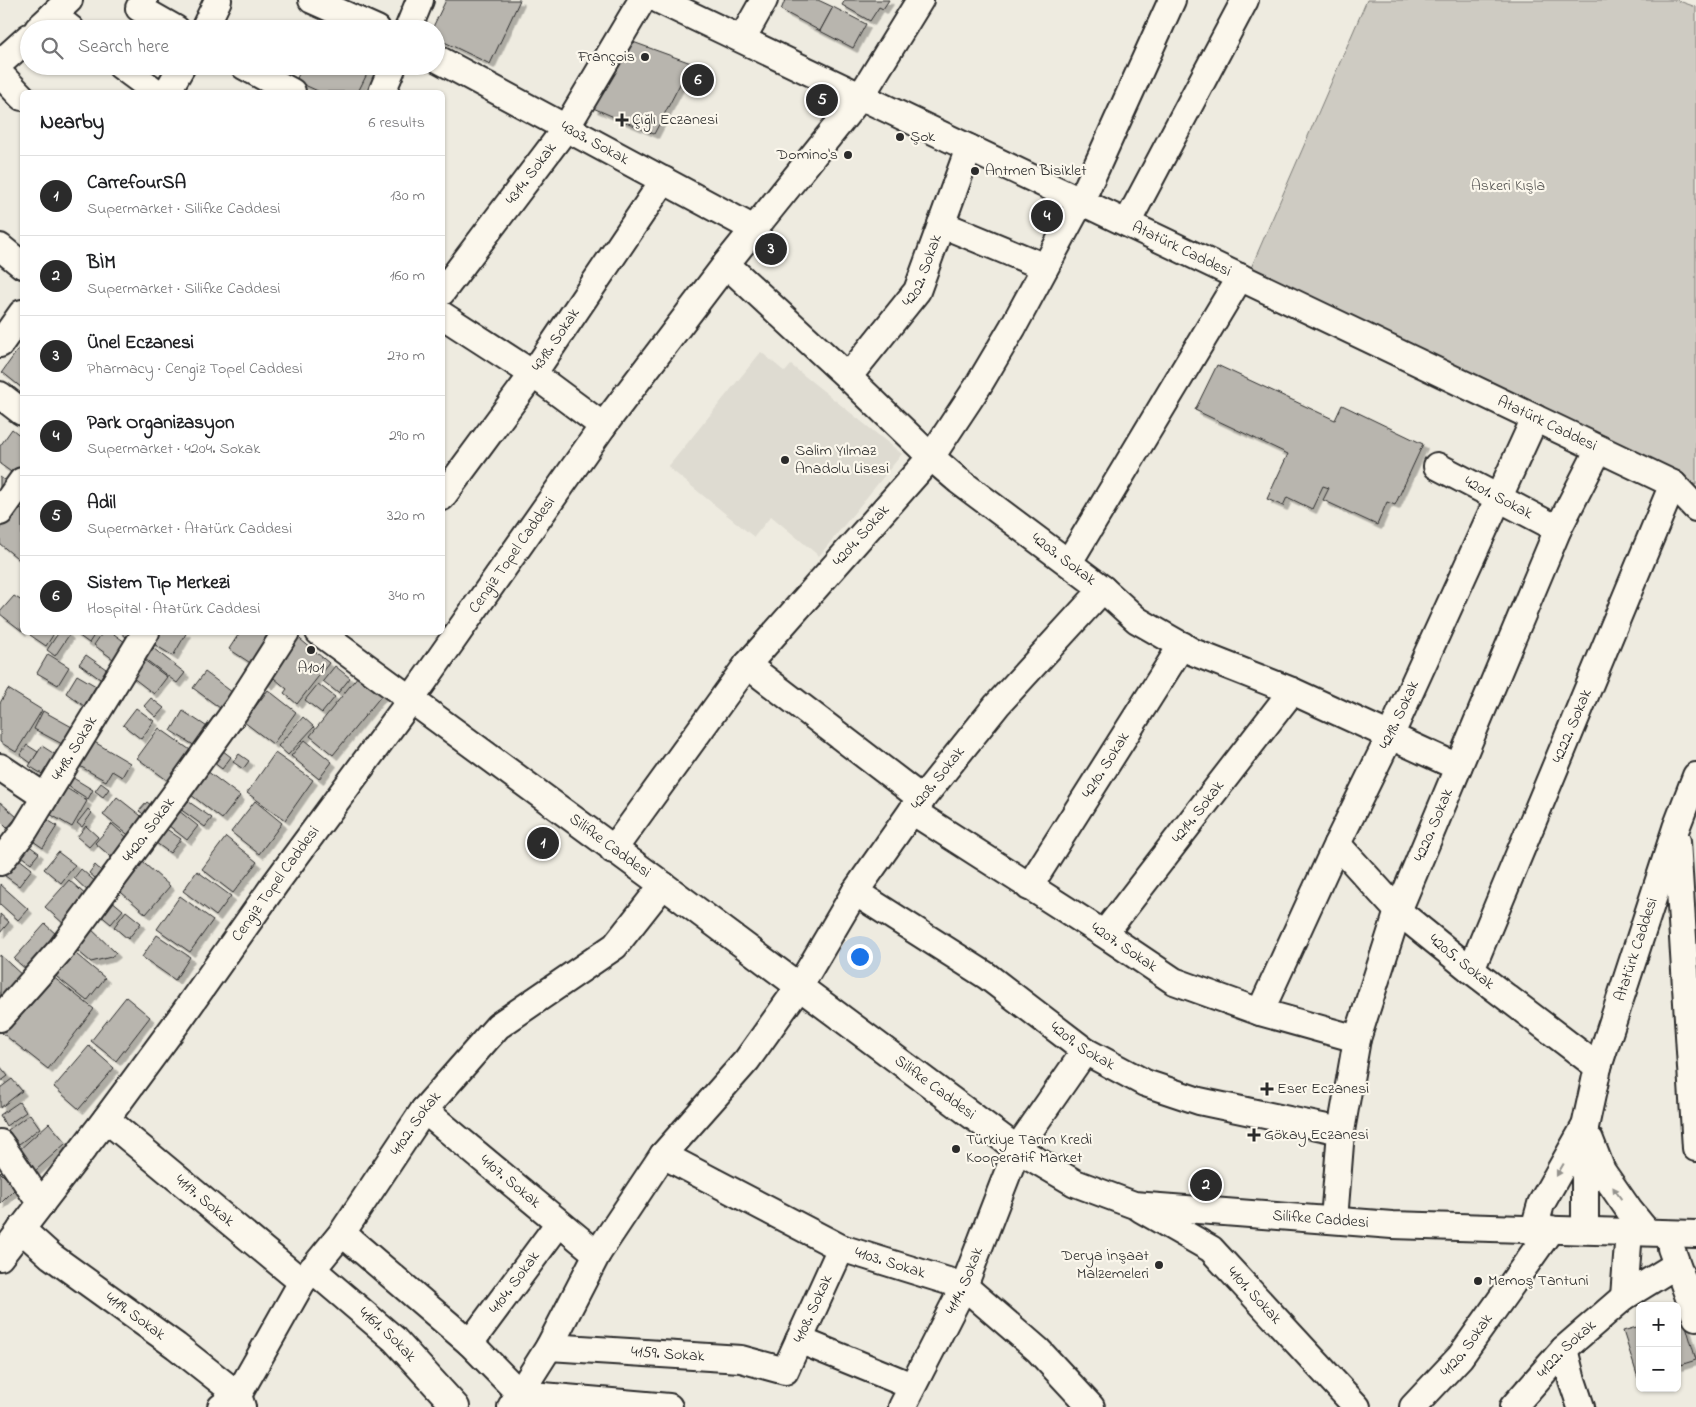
<!DOCTYPE html>
<meta charset="utf-8">
<style>
:root{--surface:#fff;--page:#f2f2f2;--text:#202124;--muted:#757577;--line:#e0e0e0;--accent:#2b2b2b}
body{margin:0;font-family:"Indie Flower",sans-serif;background:var(--page);color:var(--text)}
.controls{position:absolute;right:15px;bottom:15px;display:grid;overflow:hidden;border-radius:8px;box-shadow:0 1px 4px #0004}
.controls button{width:45px;height:45px;display:grid;place-items:center;padding:0;border:0;border-bottom:1px solid var(--line);background:var(--surface);color:var(--text);font:25px sans-serif}
.you{position:absolute;left:859px;top:956px;width:18px;height:18px;margin:-12px;border:4px solid #fff;border-radius:50%;background:#1a73e8;box-shadow:0 0 0 8px #1a73e833}
.badge{display:grid;place-items:center;width:32px;height:32px;border-radius:50%;background:var(--accent);color:#fff;font-size:16px;font-weight:700}
.pin{position:absolute;translate:-50% -50%;border:2px solid #fff;box-shadow:0 1px 5px #0006}
.list{margin:0;padding:0;list-style:none}
h2{display:flex;justify-content:space-between;align-items:center;height:65px;margin:0;padding:0 20px;font-size:21px}
h2 small{font-size:16px;font-weight:400;color:var(--muted)}
.list li{display:grid;grid-template-columns:32px 1fr auto;gap:15px;align-items:center;box-sizing:border-box;height:80px;padding:0 20px;border-top:1px solid var(--line)}
.list b{display:block;font-size:19px;white-space:nowrap}
.list p{margin:0;font-size:16px;white-space:nowrap;color:var(--muted)}
.list em{font-size:16px;font-style:normal;color:var(--muted)}
.icon{flex:none;width:28px;height:28px;fill:none;stroke:currentColor;stroke-width:2;stroke-linecap:round;stroke-linejoin:round}
.map{position:relative;flex:none;width:1696px;height:1407px;overflow:hidden}
.search{position:absolute;background:var(--surface);box-shadow:0 1px 4px #0004;left:20px;top:20px;width:425px;height:55px;display:flex;align-items:center;gap:12px;box-sizing:border-box;padding:0 18px;border-radius:28px;color:var(--muted);font-size:19px}
.panel{position:absolute;background:var(--surface);box-shadow:0 1px 4px #0004;left:20px;top:90px;width:425px;height:545px;border-radius:8px}
.map>svg:first-child{display:block}
.built{fill:#dedbd1}
.green{fill:#cecbc2;stroke:#7c7b76}
.building{fill:#b8b5ae;stroke:#2b2b2b;filter:url(#shadow)}
.lines{fill:none;stroke-linecap:round;stroke-linejoin:round}
.minor-casing{stroke:#2b2b2b;stroke-width:30}
.minor{stroke:#fbf7ec;stroke-width:26}
.oneway{fill:#93918c}
.poi-dot{fill:#2b2b2b;stroke:#fbf7ec;stroke-width:2}
.labels{text-anchor:middle;dominant-baseline:central;stroke-width:4.5;stroke-linejoin:round;paint-order:stroke}
.poi-label{font-size:16px;fill:#2b2b2b;stroke:#fbf7ec;text-anchor:start}
.street-label{font-size:16px;fill:#2b2b2b;stroke:#fbf7ec}
.park-label{font-size:16px;fill:#545351;stroke:#fbf7ec}
</style>
<div class="map">
<svg width="1696" height="1407" viewBox="0 0 1696 1407">
<defs>
<filter id="shadow"><feDropShadow dx="4.5" dy="4.5" stdDeviation="0" flood-color="#0004"/></filter>
</defs>
<rect width="100%" height="100%" fill="#eeebe0"/>
<filter id="ink" filterUnits="userSpaceOnUse"><feTurbulence type="fractalNoise" baseFrequency=".02" numOctaves="2"/><feDisplacementMap in="SourceGraphic" scale="10" xChannelSelector="R" yChannelSelector="G"/><feConvolveMatrix kernelMatrix="1 2 1 2 8 2 1 2 1" color-interpolation-filters="sRGB"/></filter>
<g filter="url(#ink)">
<polygon class="built" points="761,352 785,372 791,365 902,454 819,556 771,516 754,537 668,467"/>
<polygon class="green" points="1367,0 1676,0 1696,7 1696,485 1251,268"/>
<g class="building">
<polygon points="446,0 520,0 490,64 436,38 436,29 432,29"/>
<polygon points="785,0 818,0 833,7 820,31 781,10"/>
<polygon points="845,0 889,0 883,9 879,7 870,21 842,5"/>
<polygon points="833,7 866,24 853,48 820,31"/>
<polygon points="324,17 348,29 319,29"/>
<polygon points="633,42 691,63 654,134 593,108"/>
<polygon points="302,66 371,66 358,92 320,92 296,81"/>
<polygon points="22,344 22,388 2,372"/>
<polygon points="1217,365 1335,420 1342,405 1423,444 1395,505 1387,502 1377,525 1323,500 1329,488 1323,486 1312,509 1287,497 1283,506 1267,499 1288,454 1195,410"/>
<polygon points="12,429 22,437 22,477 21,479 0,464 0,446"/>
<polygon points="0,477 11,485 0,501"/>
<polygon points="15,504 22,510 22,562 0,544 0,522"/>
<polygon points="14,596 22,601 22,631 0,614 0,612"/>
<polygon points="32,632 55,632 46,646 30,635"/>
<polygon points="59,632 66,632 69,635 55,656 47,650"/>
<polygon points="74,632 96,632 89,643"/>
<polygon points="103,632 111,632 125,642 113,659 94,645"/>
<polygon points="120,632 130,632 126,637"/>
<polygon points="154,632 187,632 173,656 149,641"/>
<polygon points="240,632 276,632 255,666 229,649"/>
<polygon points="295,635 329,663 297,704 284,693 287,689 274,678 269,685 260,678"/>
<polygon points="149,645 185,673 177,683 141,656"/>
<polygon points="48,654 69,667 58,685 37,673"/>
<polygon points="86,655 106,669 100,679 79,664"/>
<polygon points="140,657 167,677 154,694 128,674"/>
<polygon points="335,666 350,678 338,693 323,681"/>
<polygon points="362,671 386,690 333,755 310,736"/>
<polygon points="205,672 236,695 224,711 193,688"/>
<polygon points="77,675 96,686 84,706 66,693"/>
<polygon points="318,684 335,697 322,713 305,700"/>
<polygon points="8,689 42,710 16,752 0,742 0,703"/>
<polygon points="268,690 296,712 273,744 244,722"/>
<polygon points="151,698 164,708 156,717 144,706"/>
<polygon points="136,708 154,721 141,739 123,725"/>
<polygon points="43,711 72,727 62,744 34,729"/>
<polygon points="183,711 212,730 200,749 171,731"/>
<polygon points="303,717 314,727 288,755 278,746"/>
<polygon points="159,728 193,752 171,783 137,758"/>
<polygon points="91,740 130,763 122,777 112,771 106,781 76,764"/>
<polygon points="305,740 332,762 319,779 291,756"/>
<polygon points="27,745 38,752 31,763 20,755"/>
<polygon points="42,746 61,758 49,778 29,766"/>
<polygon points="218,747 231,757 222,769 209,759"/>
<polygon points="275,753 313,780 285,820 247,793"/>
<polygon points="239,754 249,761 243,769 233,762"/>
<polygon points="203,768 240,796 222,819 186,791"/>
<polygon points="70,776 93,790 88,799 65,784"/>
<polygon points="101,783 109,789 103,797 95,791"/>
<polygon points="63,786 87,801 72,827 48,813"/>
<polygon points="117,797 145,819 131,837 103,815"/>
<polygon points="182,797 212,818 205,827 176,806"/>
<polygon points="255,801 282,823 259,854 231,832"/>
<polygon points="0,802 17,817 7,828 0,821"/>
<polygon points="147,802 156,809 149,818 139,811"/>
<polygon points="174,807 198,826 187,840 163,821"/>
<polygon points="88,809 92,813 82,827 77,823"/>
<polygon points="43,817 57,826 43,848 30,839"/>
<polygon points="112,824 132,842 116,861 95,843"/>
<polygon points="86,826 98,837 89,847 77,837"/>
<polygon points="162,826 181,839 170,853 152,840"/>
<polygon points="226,837 257,862 233,893 202,869"/>
<polygon points="24,842 39,853 31,863 17,852"/>
<polygon points="58,852 75,865 61,883 44,869"/>
<polygon points="14,855 32,869 19,886 1,873"/>
<polygon points="138,858 170,886 146,914 114,886"/>
<polygon points="95,865 107,876 101,883 89,873"/>
<polygon points="81,869 99,885 91,894 74,878"/>
<polygon points="197,871 231,896 216,916 183,891"/>
<polygon points="69,880 89,898 65,925 45,907"/>
<polygon points="0,884 28,909 18,920 0,904"/>
<polygon points="105,895 123,910 111,924 93,909"/>
<polygon points="180,896 213,920 190,952 157,929"/>
<polygon points="126,911 141,923 128,939 114,927"/>
<polygon points="0,914 9,922 0,933"/>
<polygon points="45,924 58,936 27,970 14,959"/>
<polygon points="86,924 116,953 111,957 91,962 72,946"/>
<polygon points="157,935 190,957 175,980 142,957"/>
<polygon points="71,950 105,978 87,1001 52,973"/>
<polygon points="0,955 24,977 0,1003"/>
<polygon points="48,973 94,1009 48,1069 2,1033"/>
<polygon points="126,997 150,1017 116,1061 91,1041"/>
<polygon points="89,1046 114,1068 79,1109 54,1087"/>
<polygon points="0,1066 8,1076 0,1082"/>
<polygon points="12,1079 22,1091 0,1108 0,1088"/>
<polygon points="19,1102 26,1112 6,1126 0,1115"/>
<polygon points="30,1114 40,1128 19,1144 8,1130"/>
<polygon points="49,1123 66,1143 35,1171 18,1151"/>
<polygon points="0,1172 16,1188 0,1204"/>
<polygon points="1682,1312 1696,1360 1677,1366 1677,1314"/>
<polygon points="1640,1326 1640,1378 1638,1378 1623,1331"/>
</g>
<g class="lines">
<g class="minor-casing">
<g id="minor">
<polyline points="144,0 139,8 176,29"/>
<polyline points="312,0 377,29"/>
<path id="s1" d="M659 0 1673 484 1696 508"/>
<polyline points="53,15 71,29"/>
<polyline points="38,29 69,0"/>
<polyline points="204,29 218,0"/>
<polyline points="408,29 420,0"/>
<polyline points="742,39 764,0"/>
<path id="s2" d="M436 58 754 229"/>
<polyline points="0,63 29,37"/>
<polyline points="121,66 156,92"/>
<polyline points="244,66 292,92"/>
<polyline points="0,74 22,97"/>
<polyline points="167,92 182,66"/>
<polyline points="382,92 393,66"/>
<polyline points="1127,223 1245,0"/>
<polyline points="941,224 1045,267"/>
<polyline points="0,247 22,265"/>
<path id="s3" d="M726 264 848 377 931 457 959 481 1103 589 1137 620 1193 652 1292 691 1458 767"/>
<path id="s4" d="M442 292 566 128 642 0"/>
<polyline points="442,315 533,374 603,426"/>
<polyline points="0,344 22,313"/>
<path id="s5" d="M848 377 917 291 969 148"/>
<polyline points="0,395 22,412"/>
<path id="s6" d="M1437 466 1558 529"/>
<path id="s7" d="M442 497 533 374 664 180"/>
<polyline points="0,512 22,481"/>
<polyline points="1069,562 1240,277"/>
<path id="s8" d="M319 632 663 885 1017 1149 1075 1183 1134 1205 1392 1225 1696 1234"/>
<polyline points="747,665 922,799"/>
<polyline points="0,767 45,797"/>
<path id="s9" d="M912 811 1104 934 1174 981 1260 1012 1357 1039"/>
<polyline points="1677,841 1696,1148"/>
<path id="s10" d="M1337 844 1398 911 1471 970 1598 1067"/>
<path id="s11" d="M613 850 747 665 931 457 978 386 1013 327 1081 201 1172 0"/>
<path id="s12" d="M0 862 25 830 146 632"/>
<path id="s13" d="M1029 887 1182 645"/>
<path id="s14" d="M855 892 987 976 1085 1051 1145 1083 1199 1101 1341 1131"/>
<path id="s15" d="M1104 934 1292 691"/>
<path id="s16" d="M1471 970 1673 484"/>
<path id="s17" d="M1260 1012 1337 844 1390 736 1535 418"/>
<path id="s18" d="M0 1018 61 949 177 792 238 707 286 632"/>
<path id="s19" d="M424 1110 597 1254"/>
<path id="s20" d="M106 1119 302 1282"/>
<polyline points="1590,1140 1602,1171 1629,1210 1647,1232"/>
<polyline points="0,1143 41,1204"/>
<path id="s21" d="M663 1155 841 1248 964 1286 1038 1350 1091 1407"/>
<path id="s22" d="M1141 1209 1211 1249 1357 1407"/>
<path id="s23" d="M1334 1220 1341 1131 1357 1039 1398 911 1558 529 1599 449"/>
<path id="s24" d="M21 1229 51 1256 176 1346 238 1395 242 1407"/>
<polyline points="1534,1229 1541,1204 1584,1128"/>
<path id="s25" d="M1585 1230V1127L1598 1067 1676 828 1696 776"/>
<polyline points="1629,1231 1624,1297 1676,1265"/>
<polyline points="342,1233 470,1343 520,1394 669,1407"/>
<polyline points="1671,1248 1696,1317"/>
<path id="s26" d="M0 1257 106 1119 179 1020 275 884 410 701 603 426 726 264 861 96 920 0"/>
<path id="s27" d="M312 1269 394 1339 456 1407"/>
<polyline points="799,1340 912,1386"/>
<path id="s28" d="M470 1343 559 1223"/>
<path id="s29" d="M549 1347 741 1359 785 1371 841 1248"/>
<polyline points="1564,1349 1571,1377 1581,1407"/>
<path id="s30" d="M221 1407 238 1395 302 1282 342 1233 424 1110 498 1026 615 946 663 885"/>
<path id="s31" d="M511 1407 549 1347 597 1254 663 1155 747 1060 799 987 855 892 912 811 997 705 1103 589"/>
<path id="s32" d="M902 1407 964 1286 1017 1149 1085 1051"/>
<path id="s33" d="M1413 1407 1460 1357 1551 1229"/>
<path id="s34" d="M1513 1407 1564 1349 1624 1297"/>
</g>
</g>
<use href="#minor" class="minor"/>
</g>
<defs><path id="oneway-solid" d="M-6-.8H1V-3.2L6.5 0L1 3.2V.8H-6Z" transform="scale(1.25)"/></defs>
<g class="oneway">
<use href="#oneway-solid" transform="translate(1560 1170) rotate(120)"/>
<use href="#oneway-solid" transform="translate(1617 1193) rotate(-125)"/>
</g>
</g>
<g class="poi-dot">
<circle cx="645" cy="57" r="5"/>
<path d="M619.5 112.5h5v5h5v5h-5v5h-5v-5h-5v-5h5z"/>
<circle cx="900" cy="137" r="5"/>
<circle cx="848" cy="155" r="5"/>
<circle cx="975" cy="171" r="5"/>
<circle cx="785" cy="460" r="5"/>
<circle cx="311" cy="650" r="5"/>
<path d="M1264.5 1081.5h5v5h5v5h-5v5h-5v-5h-5v-5h5z"/>
<path d="M1251.5 1127.5h5v5h5v5h-5v5h-5v-5h-5v-5h5z"/>
<circle cx="956" cy="1149" r="5"/>
<circle cx="1159" cy="1265" r="5"/>
<circle cx="1478" cy="1281" r="5"/>
</g>
<g class="labels">
<g class="poi-label">
<text x="635" y="57" text-anchor="end">François</text>
<text x="632" y="120">Çığlı Eczanesi</text>
<text x="910" y="137">Şok</text>
<text x="838" y="155" text-anchor="end">Domino's</text>
<text x="985" y="171">Antmen Bisiklet</text>
<text x="795" y="451">Salim Yılmaz<tspan x="795" dy="18">Anadolu Lisesi</tspan></text>
<text x="311" y="668" text-anchor="middle">A101</text>
<text x="1277" y="1089">Eser Eczanesi</text>
<text x="1264" y="1135">Gökay Eczanesi</text>
<text x="966" y="1140">Türkiye Tarım Kredi<tspan x="966" dy="18">Kooperatif Market</tspan></text>
<text x="1149" y="1256" text-anchor="end">Derya İnşaat<tspan x="1149" dy="18">Malzemeleri</tspan></text>
<text x="1488" y="1281">Memoş Tantuni</text>
</g>
<g class="street-label">
<text stroke="none"><textPath href="#s2" startOffset="180">4303. Sokak</textPath></text>
<text stroke="none"><textPath href="#s4" startOffset="148">4314. Sokak</textPath></text>
<text stroke="none"><textPath href="#s1" startOffset="579">Atatürk Caddesi</textPath></text>
<text stroke="none"><textPath href="#s5" startOffset="131">4202. Sokak</textPath></text>
<text stroke="none"><textPath href="#s7" startOffset="194">4318. Sokak</textPath></text>
<text stroke="none"><textPath href="#s1" startOffset="984">Atatürk Caddesi</textPath></text>
<text stroke="none"><textPath href="#s6" startOffset="69">4201. Sokak</textPath></text>
<text stroke="none"><textPath href="#s11" startOffset="401">4204. Sokak</textPath></text>
<text stroke="none"><textPath href="#s26" startOffset="869">Cengiz Topel Caddesi</textPath></text>
<text stroke="none"><textPath href="#s3" startOffset="449">4203. Sokak</textPath></text>
<text stroke="none"><textPath href="#s17" startOffset="328">4218. Sokak</textPath></text>
<text stroke="none"><textPath href="#s16" startOffset="264">4222. Sokak</textPath></text>
<text stroke="none"><textPath href="#s12" startOffset="136">4418. Sokak</textPath></text>
<text stroke="none"><textPath href="#s13" startOffset="144">4210. Sokak</textPath></text>
<text stroke="none"><textPath href="#s31" startOffset="762">4208. Sokak</textPath></text>
<text stroke="none"><textPath href="#s15" startOffset="154">4214. Sokak</textPath></text>
<text stroke="none"><textPath href="#s23" startOffset="410">4220. Sokak</textPath></text>
<text stroke="none"><textPath href="#s18" startOffset="240">4420. Sokak</textPath></text>
<text stroke="none"><textPath href="#s8" startOffset="361">Silifke Caddesi</textPath></text>
<text stroke="none"><textPath href="#s26" startOffset="464">Cengiz Topel Caddesi</textPath></text>
<text stroke="none"><textPath href="#s9" startOffset="252">4207. Sokak</textPath></text>
<text stroke="none"><textPath href="#s25" startOffset="288">Atatürk Caddesi</textPath></text>
<text stroke="none"><textPath href="#s10" startOffset="172">4205. Sokak</textPath></text>
<text stroke="none"><textPath href="#s14" startOffset="275">4209. Sokak</textPath></text>
<text stroke="none"><textPath href="#s8" startOffset="766">Silifke Caddesi</textPath></text>
<text stroke="none"><textPath href="#s30" startOffset="346">4102. Sokak</textPath></text>
<text stroke="none"><textPath href="#s19" startOffset="112">4107. Sokak</textPath></text>
<text stroke="none"><textPath href="#s20" startOffset="128">4117. Sokak</textPath></text>
<text stroke="none"><textPath href="#s8" startOffset="1186">Silifke Caddesi</textPath></text>
<text stroke="none"><textPath href="#s21" startOffset="252">4103. Sokak</textPath></text>
<text stroke="none"><textPath href="#s32" startOffset="141">4114. Sokak</textPath></text>
<text stroke="none"><textPath href="#s28" startOffset="75">4104. Sokak</textPath></text>
<text stroke="none"><textPath href="#s22" startOffset="144">4101. Sokak</textPath></text>
<text stroke="none"><textPath href="#s29" startOffset="306">4108. Sokak</textPath></text>
<text stroke="none"><textPath href="#s24" startOffset="144">4119. Sokak</textPath></text>
<text stroke="none"><textPath href="#s27" startOffset="100">4161. Sokak</textPath></text>
<text stroke="none"><textPath href="#s33" startOffset="82">4120. Sokak</textPath></text>
<text stroke="none"><textPath href="#s34" startOffset="79">4122. Sokak</textPath></text>
<text stroke="none"><textPath href="#s29" startOffset="119">4159. Sokak</textPath></text>
</g>
<g class="park-label">
<text x="1508" y="186">Askeri Kışla</text>
</g>
</g>
</svg>
<div class="controls">
<button>+</button>
<button>−</button>
</div>
<div class="you"></div>
<div class="pin badge" style="left:543px;top:843px">1</div>
<div class="pin badge" style="left:1206px;top:1185px">2</div>
<div class="pin badge" style="left:771px;top:249px">3</div>
<div class="pin badge" style="left:1047px;top:216px">4</div>
<div class="pin badge" style="left:822px;top:100px">5</div>
<div class="pin badge" style="left:698px;top:80px">6</div>
<div class="search"><svg class="icon" aria-label="search" viewBox="0 0 24 24"><circle cx="10" cy="10" r="6"/><path d="M15 15l6 6"/></svg>Search here</div>
<section class="panel">
<h2>Nearby<small>6 results</small></h2>
<ul class="list">
<li><span class="badge">1</span><div><b>CarrefourSA</b><p>Supermarket · Silifke Caddesi</p></div><em>130 m</em></li>
<li><span class="badge">2</span><div><b>BİM</b><p>Supermarket · Silifke Caddesi</p></div><em>160 m</em></li>
<li><span class="badge">3</span><div><b>Ünel Eczanesi</b><p>Pharmacy · Cengiz Topel Caddesi</p></div><em>270 m</em></li>
<li><span class="badge">4</span><div><b>Park Organizasyon</b><p>Supermarket · 4204. Sokak</p></div><em>290 m</em></li>
<li><span class="badge">5</span><div><b>Adil</b><p>Supermarket · Atatürk Caddesi</p></div><em>320 m</em></li>
<li><span class="badge">6</span><div><b>Sistem Tıp Merkezi</b><p>Hospital · Atatürk Caddesi</p></div><em>340 m</em></li>
</ul>
</section>
</div>
